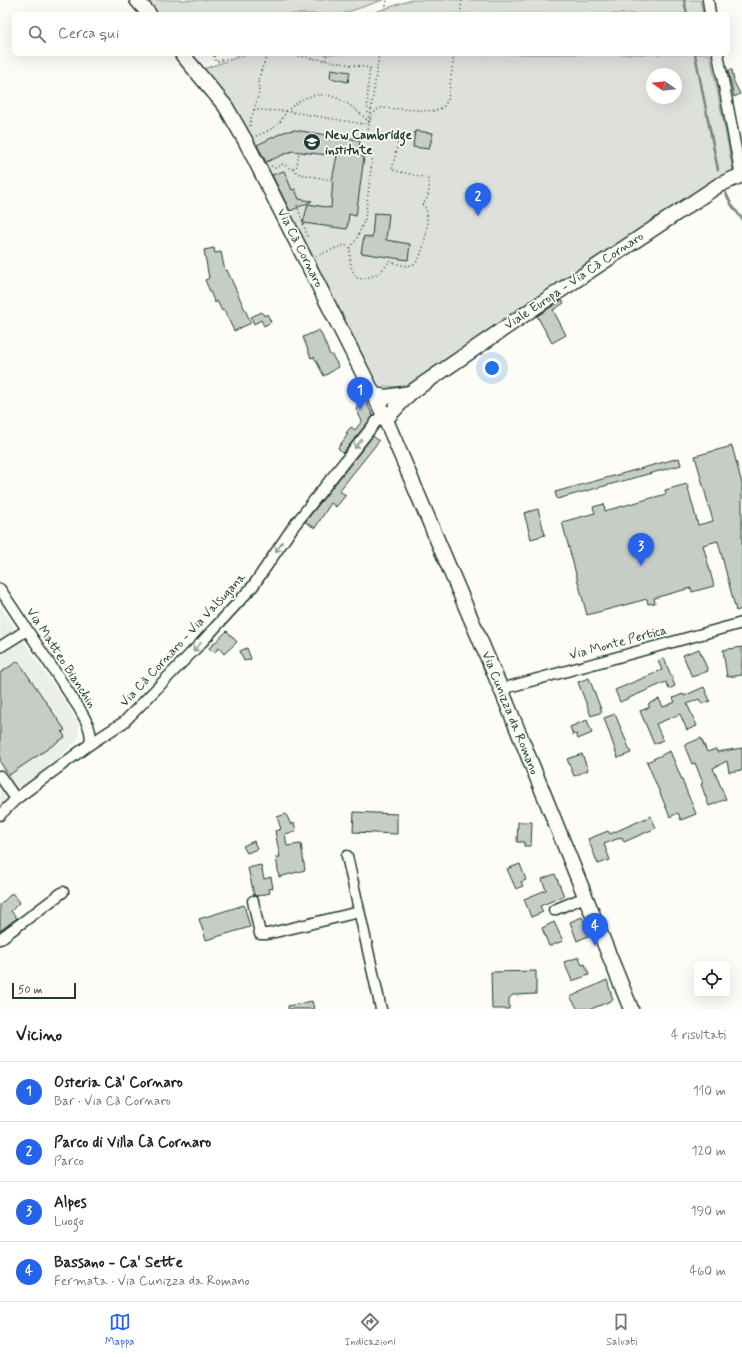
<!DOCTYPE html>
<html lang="it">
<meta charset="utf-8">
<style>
:root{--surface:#fff;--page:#f6f6f6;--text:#222;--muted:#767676;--line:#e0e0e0;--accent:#2563eb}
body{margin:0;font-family:Mynerve,sans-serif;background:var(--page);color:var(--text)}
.controls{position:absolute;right:12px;bottom:12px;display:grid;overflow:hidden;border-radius:6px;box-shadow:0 4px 16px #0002}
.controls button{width:36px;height:36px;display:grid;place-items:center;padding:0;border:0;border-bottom:1px solid var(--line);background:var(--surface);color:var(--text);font:20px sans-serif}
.compass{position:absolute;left:646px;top:68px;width:36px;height:36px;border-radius:50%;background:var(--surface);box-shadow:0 4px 16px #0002;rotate:284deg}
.scale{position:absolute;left:12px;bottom:10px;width:64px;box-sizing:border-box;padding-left:4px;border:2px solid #1f3d34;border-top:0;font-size:11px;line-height:14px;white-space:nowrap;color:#1f3d34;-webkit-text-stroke:3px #fdfcf7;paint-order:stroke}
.you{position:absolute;left:492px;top:368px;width:14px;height:14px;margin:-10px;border:3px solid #fff;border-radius:50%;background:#1a73e8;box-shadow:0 0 0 6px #1a73e833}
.badge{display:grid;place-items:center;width:26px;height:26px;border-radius:50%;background:var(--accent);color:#fff;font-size:13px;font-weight:700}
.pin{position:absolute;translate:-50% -33px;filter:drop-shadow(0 1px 2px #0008)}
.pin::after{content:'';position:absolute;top:21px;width:14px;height:12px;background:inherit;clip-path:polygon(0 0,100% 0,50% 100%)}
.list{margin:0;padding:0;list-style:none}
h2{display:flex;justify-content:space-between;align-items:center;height:52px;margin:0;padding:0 16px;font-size:17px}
h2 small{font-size:13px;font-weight:400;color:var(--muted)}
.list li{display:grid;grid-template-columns:26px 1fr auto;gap:12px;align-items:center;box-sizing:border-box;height:60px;padding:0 16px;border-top:1px solid var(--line)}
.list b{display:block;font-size:15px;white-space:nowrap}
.list p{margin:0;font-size:13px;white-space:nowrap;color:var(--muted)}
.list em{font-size:13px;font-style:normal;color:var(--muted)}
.icon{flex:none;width:22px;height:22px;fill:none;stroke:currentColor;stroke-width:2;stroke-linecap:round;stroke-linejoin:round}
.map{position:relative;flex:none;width:742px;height:1009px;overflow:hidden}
.search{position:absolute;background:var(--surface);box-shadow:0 4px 16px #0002;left:12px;right:12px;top:12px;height:44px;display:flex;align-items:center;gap:10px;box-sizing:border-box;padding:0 14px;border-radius:6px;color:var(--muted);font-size:15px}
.sheet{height:292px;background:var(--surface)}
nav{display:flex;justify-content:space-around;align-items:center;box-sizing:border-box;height:56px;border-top:1px solid var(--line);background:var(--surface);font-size:11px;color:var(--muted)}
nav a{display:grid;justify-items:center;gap:2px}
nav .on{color:var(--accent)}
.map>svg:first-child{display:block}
.built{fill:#eceee9}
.green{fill:#dde0db;stroke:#7e8e88;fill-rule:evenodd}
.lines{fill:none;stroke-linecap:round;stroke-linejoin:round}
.stream{stroke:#75877f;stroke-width:2.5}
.building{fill:#c6cdc7;stroke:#1f3d34}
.street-casing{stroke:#1f3d34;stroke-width:13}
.secondary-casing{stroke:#1f3d34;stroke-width:17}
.path{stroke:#1f3d34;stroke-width:1.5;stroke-dasharray:1 3;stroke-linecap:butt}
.street{stroke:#fdfcf7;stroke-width:10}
.secondary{stroke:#fdfcf7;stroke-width:14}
.oneway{stroke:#8e9c96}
.labels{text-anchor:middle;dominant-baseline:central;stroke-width:3.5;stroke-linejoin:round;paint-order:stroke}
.poi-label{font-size:13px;font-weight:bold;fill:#1f3d34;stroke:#fdfcf7;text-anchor:start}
.street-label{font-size:13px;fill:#1f3d34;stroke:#fdfcf7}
</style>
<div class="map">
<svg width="742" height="1009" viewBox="0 0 742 1009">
<rect width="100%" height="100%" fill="#fdfcf7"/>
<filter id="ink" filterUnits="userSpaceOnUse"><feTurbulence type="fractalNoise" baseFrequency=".025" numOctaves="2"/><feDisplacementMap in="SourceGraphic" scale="8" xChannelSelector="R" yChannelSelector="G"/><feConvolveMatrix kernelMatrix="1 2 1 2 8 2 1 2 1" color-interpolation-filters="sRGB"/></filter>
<g filter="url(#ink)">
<polygon class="built" points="0,606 79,723 79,737 73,745 0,808"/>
<g class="green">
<polygon points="145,0 383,0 342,14 157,14"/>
<polygon points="411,0 700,0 703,14 369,14"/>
<path d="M247 54H710L733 170 417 382C401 387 391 389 375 384L355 346 316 263 247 130 203 69ZM652 74H676V98H652Z"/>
</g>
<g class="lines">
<g class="stream">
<polyline points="684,0 687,14"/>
<polyline points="695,54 718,170"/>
<polyline points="724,189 731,204 742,219"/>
</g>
</g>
<g class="building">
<polygon points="331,69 350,72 348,82 330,78"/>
<polygon points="728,70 732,70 734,82 740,94 734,97"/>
<polygon points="294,130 360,140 358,155 364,157 356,216 349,214 347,229 303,223 308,204 331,208 333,175 337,156 292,151 266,162 257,145 284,132"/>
<polygon points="415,131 433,133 429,149 413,147"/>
<polygon points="284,171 292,190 295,189 299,199 312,201 290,211 272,175"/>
<polygon points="374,213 389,214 386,240 410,244 408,260 361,253 364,236 372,238"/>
<polygon points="214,248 215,253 221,252 225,271 227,270 251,323 234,331 224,310 222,311 217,301 215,303 205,280 209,278 204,250"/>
<polygon points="562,300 564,303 553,310 566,335 552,343 537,316"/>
<polygon points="262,312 264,316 267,314 271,322 264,326 261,320 254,324 251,317"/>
<polygon points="319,330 321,333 330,355 332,355 339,367 324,376 314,357 311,358 303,337"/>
<polygon points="365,399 373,416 343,453 338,448 348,434 346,433 351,427 355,430 362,421 356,409 357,406 360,405 358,402"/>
<polygon points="373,436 379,441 339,491 346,495 336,507 331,503 315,528 305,522"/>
<polygon points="732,446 742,484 742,609 736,611 718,541 703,545 714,586 692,592 691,588 654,598 655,603 648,604 647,599 587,615 562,522 595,513 593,507 604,504 605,511 666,494 665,490 687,484 698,525 713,521 695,456"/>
<polygon points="679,458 681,465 557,499 555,492"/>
<polygon points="538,509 545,535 531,539 524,513"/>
<polygon points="227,631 237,642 224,654 219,648 214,653 209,648"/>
<polygon points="742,647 742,675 727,677 723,650"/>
<polygon points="247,648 251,659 244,661 240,651"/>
<polygon points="699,649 708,671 692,677 683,655"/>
<polygon points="664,658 675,686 669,689 666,682 620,702 615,690 662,670 658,661"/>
<polygon points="18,661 65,730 62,732 65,737 9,775 0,762 0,673"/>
<polygon points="589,678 602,712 591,716 578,682"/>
<polygon points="704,687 710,701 702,704 699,699 687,704 697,726 687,730 680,714 656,724 663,740 654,744 640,711 650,707 648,704 659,699 663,707 675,702 673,698 683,694 684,696"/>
<polygon points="615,714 631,753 618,758 604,718"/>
<polygon points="587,720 592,733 578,739 576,734 573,735 570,727"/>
<polygon points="701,738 707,752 716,749 717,752 742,748 742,770 729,772 727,761 713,768 726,799 709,806 701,784 703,783 695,763 692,764 685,747 685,745"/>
<polygon points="670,751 696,814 681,820 678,813 670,817 647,762"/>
<polygon points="582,754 588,770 574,776 567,759"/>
<polygon points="354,812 397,814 397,834 353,832"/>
<polygon points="286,814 291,825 294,823 296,831 285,834 287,846 301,844 305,870 279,877 276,857 280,857 275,831 281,829 277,817"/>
<polygon points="651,816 656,828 624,842 622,837 604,844 610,860 598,864 588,839 608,831 610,834"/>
<polygon points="518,822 532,822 531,846 524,846 524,842 517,842"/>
<polygon points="254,841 257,849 247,853 243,846"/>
<polygon points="520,864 526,880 521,882 523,886 516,889 507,869"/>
<polygon points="261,865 264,879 271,877 273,888 269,889 270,893 257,896 254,895 248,868"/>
<polygon points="555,874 564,896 540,906 543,912 531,917 524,899 546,890 542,879"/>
<polygon points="12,893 20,902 11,911 17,918 0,931 0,905"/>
<polygon points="244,905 250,927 206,940 199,919"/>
<polygon points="582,917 590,935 577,941 570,922"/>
<polygon points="554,922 563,941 549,946 542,928"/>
<polygon points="579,957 582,965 585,964 589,975 572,981 564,962"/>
<polygon points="536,971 536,994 513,995 509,998 509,1009 492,1009 491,972"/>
<polygon points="607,980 613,1000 591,1009 578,1009 570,997"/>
<polygon points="312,1001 314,1009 288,1009 288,1006"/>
</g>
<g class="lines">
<g class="street-casing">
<g id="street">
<polyline points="708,0 710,14"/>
<polyline points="718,54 741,176"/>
<path d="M0 589 79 708C85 719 93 730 90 744"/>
<polyline points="0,647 27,630"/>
<polyline points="501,689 742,623"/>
<polyline points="0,776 16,799"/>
<polyline points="0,815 16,799 90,744 124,722 201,643 253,586 293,527 383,413"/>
<polyline points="347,856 381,1009"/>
<polyline points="253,901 260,934 267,934 359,912"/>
<polyline points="554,910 585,897"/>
<polyline points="0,939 63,892"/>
</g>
</g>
<g class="secondary-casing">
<g id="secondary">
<polyline points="137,0 149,14"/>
<polyline points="182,54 226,107 246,142 383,413 501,689 631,1009"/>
<polyline points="374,395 386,397 410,393"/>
<polyline points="385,420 410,393 531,310 719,185 742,175"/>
</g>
</g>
<g class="path">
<polyline points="385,14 387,0"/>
<polyline points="460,14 462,0"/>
<path d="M287 54 370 68C368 84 366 104 369 120"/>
<polyline points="214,56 216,62 241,54"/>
<polyline points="325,60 327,54"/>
<polyline points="254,110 259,93 258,80 267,54"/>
<polyline points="250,126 251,118 254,110 286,111 363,124 369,122 376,110 381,108 435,111 443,107 448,100 454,54"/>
<path d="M256 136C264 133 273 129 280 122 283 119 284 113 288 110 318 82 343 96 369 122"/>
<polyline points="271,166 275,168 283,164 300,174 332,180"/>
<polyline points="293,169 297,166 299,152"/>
<polyline points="297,205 308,238"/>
<polyline points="350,248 356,240 365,219 373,153 367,139 379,54"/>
<path d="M316 256 344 245 350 248C350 258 349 272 359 279 371 278 383 273 389 261 397 264 407 268 414 264 424 258 430 219 426 209 425 207 423 206 422 204 430 199 430 187 428 178L392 170 399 138 411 139"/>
</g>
<use href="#street" class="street"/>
<use href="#secondary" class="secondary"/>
</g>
<defs><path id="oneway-shaft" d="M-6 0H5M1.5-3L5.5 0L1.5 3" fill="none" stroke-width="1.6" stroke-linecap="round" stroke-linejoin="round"/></defs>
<g class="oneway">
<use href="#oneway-shaft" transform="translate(358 444) rotate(129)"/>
<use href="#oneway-shaft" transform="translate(279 547) rotate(124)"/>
<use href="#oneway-shaft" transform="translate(197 647) rotate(134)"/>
</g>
</g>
<defs>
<g id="school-disc" transform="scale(0.9)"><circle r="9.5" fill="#1f3d34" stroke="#fdfcf7"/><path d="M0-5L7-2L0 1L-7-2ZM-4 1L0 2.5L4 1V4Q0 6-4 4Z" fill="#fff"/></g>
</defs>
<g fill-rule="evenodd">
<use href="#school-disc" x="312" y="142"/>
</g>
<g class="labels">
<g class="poi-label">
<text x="325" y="135">New Cambridge<tspan x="325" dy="15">institute</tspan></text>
</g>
<g class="street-label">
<text transform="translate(300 248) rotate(63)">Via Cà Cornaro</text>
<text transform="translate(574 281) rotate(-34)">Viale Europa - Via Cà Cornaro</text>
<text transform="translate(183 640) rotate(-47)">Via Cà Cornaro - Via Valsugana</text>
<text transform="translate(618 643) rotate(-15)">Via Monte Pertica</text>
<text transform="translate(61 658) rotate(57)">Via Matteo Bianchin</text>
<text transform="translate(510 713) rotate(68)">Via Cunizza da Romano</text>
</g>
</g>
</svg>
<div class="controls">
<button><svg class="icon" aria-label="locate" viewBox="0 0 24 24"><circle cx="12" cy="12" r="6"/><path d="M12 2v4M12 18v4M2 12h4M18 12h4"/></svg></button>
</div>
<svg class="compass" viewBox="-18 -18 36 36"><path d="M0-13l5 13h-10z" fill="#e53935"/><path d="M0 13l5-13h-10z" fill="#767676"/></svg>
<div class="scale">50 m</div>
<div class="you"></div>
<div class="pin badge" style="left:360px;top:410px">1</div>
<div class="pin badge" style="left:478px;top:216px">2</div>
<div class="pin badge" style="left:641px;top:566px">3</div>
<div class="pin badge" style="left:595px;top:946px">4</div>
<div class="search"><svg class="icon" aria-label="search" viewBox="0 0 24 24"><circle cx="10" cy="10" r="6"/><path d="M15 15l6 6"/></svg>Cerca qui</div>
</div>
<section class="sheet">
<h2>Vicino<small>4 risultati</small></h2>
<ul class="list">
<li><span class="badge">1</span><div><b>Osteria Cà' Cornaro</b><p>Bar · Via Cà Cornaro</p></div><em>110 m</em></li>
<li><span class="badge">2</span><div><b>Parco di Villa Cà Cornaro</b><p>Parco</p></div><em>120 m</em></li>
<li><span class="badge">3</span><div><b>Alpes</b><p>Luogo</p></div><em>190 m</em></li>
<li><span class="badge">4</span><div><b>Bassano - Ca' Sette</b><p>Fermata · Via Cunizza da Romano</p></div><em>460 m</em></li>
</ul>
</section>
<nav>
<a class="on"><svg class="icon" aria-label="map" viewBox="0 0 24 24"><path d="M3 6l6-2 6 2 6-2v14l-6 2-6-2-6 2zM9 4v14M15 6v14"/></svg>Mappa</a>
<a><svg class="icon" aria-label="directions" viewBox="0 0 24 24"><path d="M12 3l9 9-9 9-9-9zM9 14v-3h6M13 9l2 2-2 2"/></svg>Indicazioni</a>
<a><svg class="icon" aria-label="saved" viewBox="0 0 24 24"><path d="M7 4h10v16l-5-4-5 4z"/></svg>Salvati</a>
</nav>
